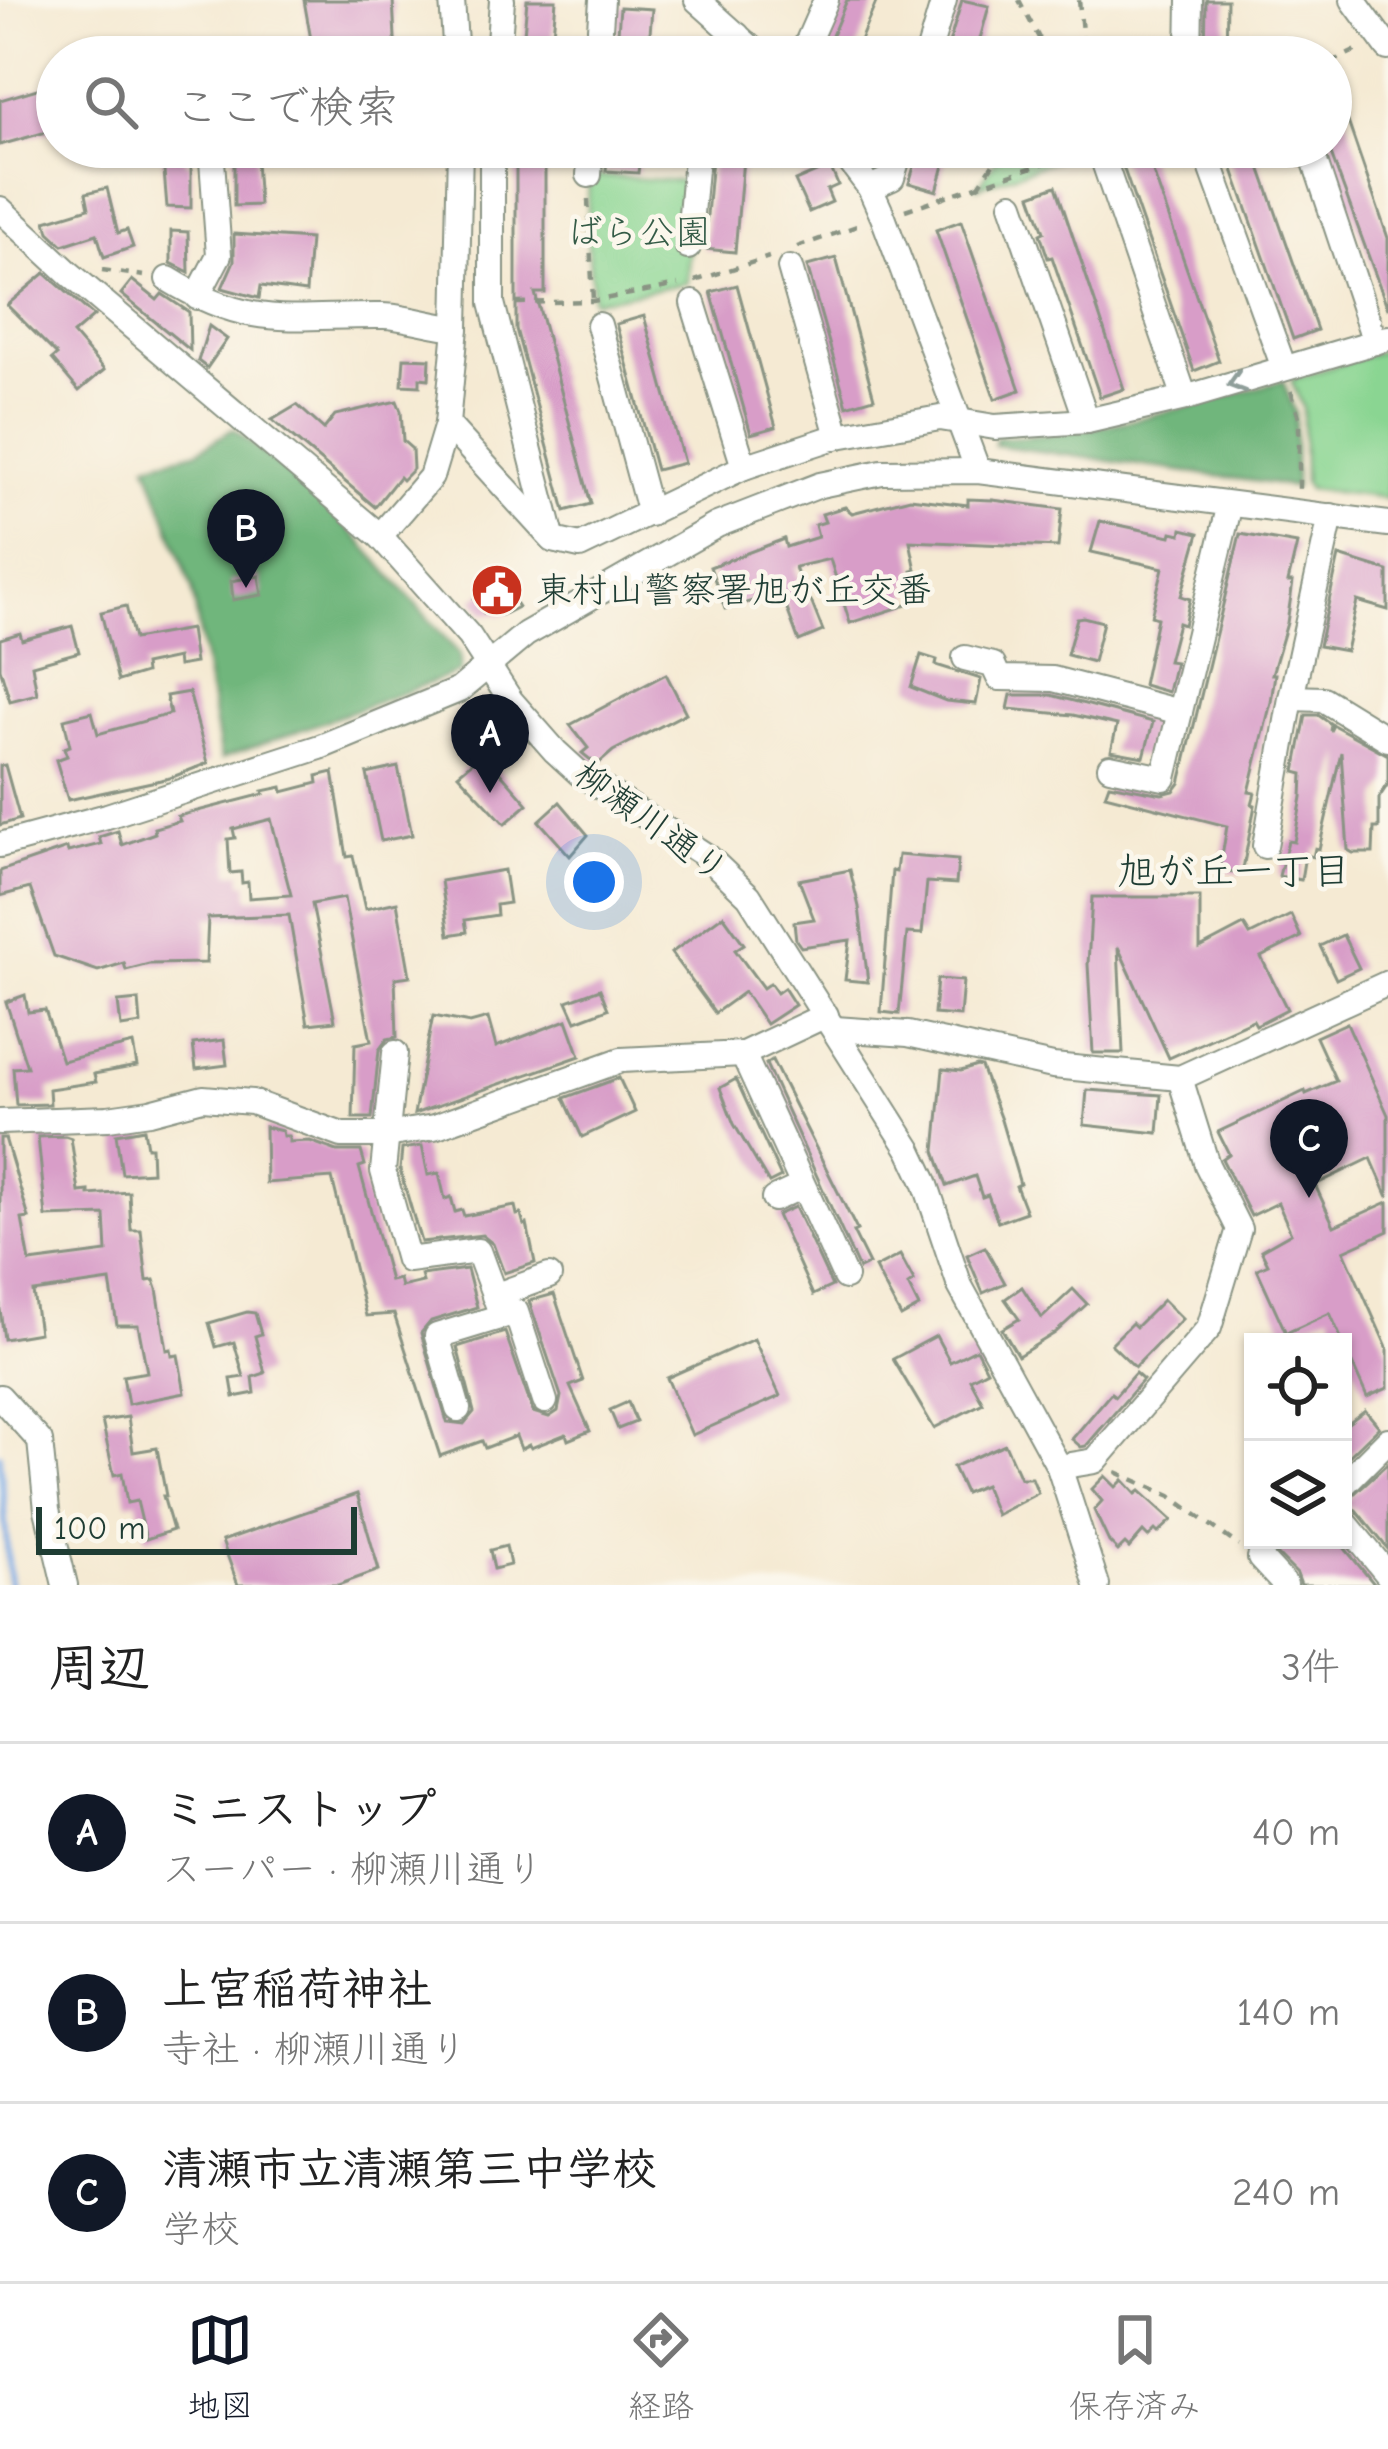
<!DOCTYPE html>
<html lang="ja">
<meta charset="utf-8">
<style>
:root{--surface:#fff;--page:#f6f6f6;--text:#222;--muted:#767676;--line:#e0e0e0;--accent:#111827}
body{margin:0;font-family:"Comic Neue","Klee One",sans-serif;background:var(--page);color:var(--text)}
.controls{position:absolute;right:36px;bottom:36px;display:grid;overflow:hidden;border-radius:0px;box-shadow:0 3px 9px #0004}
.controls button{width:108px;height:108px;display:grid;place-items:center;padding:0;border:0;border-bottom:3px solid var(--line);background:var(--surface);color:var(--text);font:60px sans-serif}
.scale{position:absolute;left:36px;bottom:30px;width:321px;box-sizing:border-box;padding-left:12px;border:6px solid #1f3d34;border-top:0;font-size:33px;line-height:42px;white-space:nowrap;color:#1f3d34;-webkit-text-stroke:9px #fbf7ec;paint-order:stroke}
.you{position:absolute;left:594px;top:882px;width:42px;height:42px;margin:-30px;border:9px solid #fff;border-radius:50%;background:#1a73e8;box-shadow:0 0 0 18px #1a73e833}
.badge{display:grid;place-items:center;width:78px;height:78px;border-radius:50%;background:var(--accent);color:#fff;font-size:39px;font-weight:700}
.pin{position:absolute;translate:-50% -99px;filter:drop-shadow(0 3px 6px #0008)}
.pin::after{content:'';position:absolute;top:63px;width:42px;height:36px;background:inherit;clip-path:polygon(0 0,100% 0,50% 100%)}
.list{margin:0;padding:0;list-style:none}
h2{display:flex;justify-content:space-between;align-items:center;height:156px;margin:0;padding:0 48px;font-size:51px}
h2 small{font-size:39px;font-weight:400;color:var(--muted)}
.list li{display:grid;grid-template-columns:78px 1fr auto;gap:36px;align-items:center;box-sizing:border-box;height:180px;padding:0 48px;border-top:3px solid var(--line)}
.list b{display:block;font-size:45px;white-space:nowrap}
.list p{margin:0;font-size:39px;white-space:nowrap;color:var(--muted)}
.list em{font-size:39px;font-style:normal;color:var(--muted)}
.icon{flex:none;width:66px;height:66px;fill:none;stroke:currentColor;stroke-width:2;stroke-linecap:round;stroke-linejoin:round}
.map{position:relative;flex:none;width:1388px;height:1585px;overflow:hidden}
.search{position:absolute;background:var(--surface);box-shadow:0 3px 9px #0004;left:36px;right:36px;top:36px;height:132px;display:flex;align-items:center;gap:30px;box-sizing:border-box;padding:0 42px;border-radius:66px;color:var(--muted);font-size:45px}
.sheet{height:696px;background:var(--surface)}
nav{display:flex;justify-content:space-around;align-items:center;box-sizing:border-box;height:168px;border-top:3px solid var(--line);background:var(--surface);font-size:33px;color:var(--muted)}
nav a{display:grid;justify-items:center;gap:6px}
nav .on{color:var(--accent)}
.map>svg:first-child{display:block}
.green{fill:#8ad592;stroke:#548963;stroke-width:3}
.forest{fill:#6fb67c;stroke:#477a58;stroke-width:3}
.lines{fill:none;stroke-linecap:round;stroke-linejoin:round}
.stream{stroke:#7baae5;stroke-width:6}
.building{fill:#d89dc8;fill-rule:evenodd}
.minor-casing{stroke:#8a9484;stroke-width:28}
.path{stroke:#8a9484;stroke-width:4.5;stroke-dasharray:9 9;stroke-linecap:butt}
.minor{stroke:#fff;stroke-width:24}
.oneway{stroke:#8f9e9a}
.labels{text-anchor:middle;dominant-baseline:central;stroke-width:9;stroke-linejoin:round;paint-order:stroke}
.park-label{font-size:36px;fill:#345b47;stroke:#fbf7ec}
.poi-label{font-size:36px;fill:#1f3d34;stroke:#fbf7ec;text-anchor:start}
.street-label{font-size:36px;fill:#1f3d34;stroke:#fbf7ec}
.neighbourhood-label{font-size:39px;fill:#1f3d34;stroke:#fbf7ec}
</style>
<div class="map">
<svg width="1388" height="1585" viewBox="0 0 1388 1585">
<rect width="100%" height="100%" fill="#fbf7ec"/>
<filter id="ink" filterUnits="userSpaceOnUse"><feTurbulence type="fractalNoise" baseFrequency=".00833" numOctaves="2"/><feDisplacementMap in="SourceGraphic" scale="24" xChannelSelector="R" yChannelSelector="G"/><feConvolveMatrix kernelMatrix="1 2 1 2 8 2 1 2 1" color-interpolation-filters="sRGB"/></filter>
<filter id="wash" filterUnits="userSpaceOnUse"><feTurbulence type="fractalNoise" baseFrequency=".004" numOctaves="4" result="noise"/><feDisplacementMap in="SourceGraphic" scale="48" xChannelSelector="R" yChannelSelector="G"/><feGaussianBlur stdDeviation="2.7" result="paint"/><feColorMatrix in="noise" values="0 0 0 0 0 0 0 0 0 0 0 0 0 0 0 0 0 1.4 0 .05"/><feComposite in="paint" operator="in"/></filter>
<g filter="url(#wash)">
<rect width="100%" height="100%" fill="#f5ead3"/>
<g class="green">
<polygon points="1004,147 1093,147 978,187"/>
<polygon points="589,175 694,182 687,283 593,301 587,234"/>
<polygon points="1388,349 1388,498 1308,489 1304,483 1303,408 1291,380"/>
</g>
<g class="forest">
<path d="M1283 381 1295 412V487L995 445 996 438C1094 437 1189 405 1283 381Z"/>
<polygon points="233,429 306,488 357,537 460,655 460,672 221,759 192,588 147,464 196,452"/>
</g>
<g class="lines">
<polyline class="stream" points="0,1455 10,1585"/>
</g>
<g id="blocks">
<g class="building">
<polygon points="304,0 393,0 396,57 314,57"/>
<polygon points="527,0 556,0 551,57 522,57"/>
<polygon points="847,0 877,0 853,57 823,57"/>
<polygon points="962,0 989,6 975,57 945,57"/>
<polygon points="1206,0 1227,0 1226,57 1205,57"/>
<polygon points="620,7 652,9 648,57 616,57"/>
<polygon points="1334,81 1388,238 1388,309 1331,154"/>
<polygon points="57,83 57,129 0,145 0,100"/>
<polygon points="162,147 186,147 185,163 191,163 191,208 167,207"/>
<polygon points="234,147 255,147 259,205 234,206"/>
<polygon points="516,147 545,147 545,293 535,293 591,504 565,511 516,329"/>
<polygon points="608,147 641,147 638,173 606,171"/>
<polygon points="713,147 744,147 735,252 704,249"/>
<polygon points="920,147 949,147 937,191 909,183"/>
<polygon points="1225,147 1253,147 1317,330 1293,339"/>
<polygon points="1145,149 1219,361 1194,371 1120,158"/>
<polygon points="830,166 838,185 827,190 832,202 809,212 795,181"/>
<polygon points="1056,186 1124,389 1100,397 1052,257 1048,258 1040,234 1044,232 1031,195"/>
<polygon points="107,188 118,233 127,230 133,247 104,257 97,234 63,245 49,232 46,221 89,208 86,193"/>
<polygon points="961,221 1020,390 995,399 936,230"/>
<polygon points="171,231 188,232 189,272 171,263"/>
<polygon points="234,234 310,239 306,292 261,286 259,298 222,288 234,261"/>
<polygon points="836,258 874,398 847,406 807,266"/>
<polygon points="45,273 94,316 73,334 104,370 79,391 52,359 57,355 7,305"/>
<polygon points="132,280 157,300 162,294 189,312 190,350 121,294"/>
<polygon points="737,285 776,427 751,434 711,292"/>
<polygon points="644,316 684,463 656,470 616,324"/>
<polygon points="209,326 227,339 207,368 198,361"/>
<polygon points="404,358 430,359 429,379 420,378 420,386 402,385"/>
<polygon points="397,401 401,411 403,441 412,449 413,469 402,480 399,477 375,507 272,420 297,405 324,429 335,415"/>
<polygon points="910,498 968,505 968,499 993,500 1062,509 1058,547 910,541 916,570 912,571 914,581 908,582 910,604 850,623 830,559 795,567 807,603 811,601 823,631 799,641 781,593 725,609 710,567 784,539 786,547 818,537 815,525 825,522 822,514 845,507 852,513"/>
<polygon points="1100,521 1171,536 1172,532 1181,534 1182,529 1199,533 1181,596 1190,599 1184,625 1178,623 1168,661 1175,662 1168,692 1143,685 1157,618 1151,616 1163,568 1091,552"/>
<polygon points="1240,534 1297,544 1288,582 1293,582 1287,623 1272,674 1275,674 1271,702 1249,792 1255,793 1252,804 1255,805 1242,874 1220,869 1227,826 1105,795 1109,784 1162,794 1174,791 1180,783"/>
<polygon points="1339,556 1388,571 1388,610 1357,601 1346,651 1319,646"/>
<polygon points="259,576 262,595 233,600 231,581"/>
<polygon points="500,580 518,607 502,615 484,613 474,599"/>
<polygon points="126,606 134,639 190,629 195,663 178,666 177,658 144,665 145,673 118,681 101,612"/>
<polygon points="1083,617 1103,622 1093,662 1067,655 1077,618"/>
<polygon points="72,626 79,652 32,665 37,694 10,701 0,668 0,639 20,633 22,640"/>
<polygon points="921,655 937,660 936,665 981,679 976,704 946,701 911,687"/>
<polygon points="666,674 686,713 613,751 597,765 582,753 588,748 570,725"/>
<polygon points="189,692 208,763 170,778 68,800 56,760 67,756 64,748 70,746 64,719 92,712 98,734 170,714 166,696"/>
<polygon points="1011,695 1051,695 1153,722 1144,757 1111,751 1117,725 1073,715 1008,709"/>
<polygon points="1306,715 1318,715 1331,724 1330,731 1333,725 1388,755 1388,784 1379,798 1379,828 1374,828 1373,853 1353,853 1348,850 1341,752 1319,849 1315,848 1313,857 1305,855 1301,880 1279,876 1288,841 1294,842 1302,797 1303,774 1295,772"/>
<polygon points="483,753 528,804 505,824 458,774"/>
<polygon points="5,765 20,819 0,825 0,766"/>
<polygon points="398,767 412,835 381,841 367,774"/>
<path d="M333 772 347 857 353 856 365 909 397 902 410 976 395 978 397 1037 387 1039 379 1050 372 1118H353L355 1044 371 1041 344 898 312 904 335 1021 308 1024 289 915 208 918 206 963 149 964 126 970 124 963 98 971 54 956 30 888 0 896V871L67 848 68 852 101 844 99 837 118 831 122 845 155 833 154 828 180 821 178 816 264 794 263 791 282 787 283 792 318 783 317 776ZM271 819 291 895 249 898 248 882 242 883 241 872 230 873 228 839 235 838 233 829Z"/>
<polygon points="560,802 588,835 570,856 539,821"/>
<polygon points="898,855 958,860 956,884 927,882 922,934 907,933 899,1014 881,1012 892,871 896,872"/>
<polygon points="504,870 509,903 496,905 497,915 465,920 467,932 449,935 441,881"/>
<polygon points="850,870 859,907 868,982 845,980 850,940 801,947 796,940 794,922 814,919 799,880"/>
<polygon points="1092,897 1200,897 1200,948 1244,925 1250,935 1291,915 1301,937 1261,957 1287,1009 1256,1025 1253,1020 1169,1058 1118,947 1123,1053 1093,1053 1088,964"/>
<polygon points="723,915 744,944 735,950 763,988 770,983 777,993 784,988 795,1005 766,1024 744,992 715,1013 671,953"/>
<polygon points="1343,935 1359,968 1336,979 1320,946"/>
<polygon points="937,979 963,981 960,1016 934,1014"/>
<polygon points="600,989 608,1009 576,1021 567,1001"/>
<polygon points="25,995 28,1012 45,1010 62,1061 133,1044 137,1066 94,1074 96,1082 49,1089 50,1104 16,1105 13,1068 27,1067 6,1002"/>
<polygon points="139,1000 141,1024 121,1027 118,1002"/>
<polygon points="433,1016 470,1023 488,1018 496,1047 567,1020 580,1056 414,1114"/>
<polygon points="1347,1023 1388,1115 1388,1197 1371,1158 1315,1185 1334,1226 1388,1202 1388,1231 1344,1251 1388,1350 1388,1388 1367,1397 1330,1313 1286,1333 1257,1269 1268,1264 1261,1250 1291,1233 1278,1203 1251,1216 1222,1159 1229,1154 1218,1132 1305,1091 1306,1094 1336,1081 1316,1037"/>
<polygon points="224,1040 227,1065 196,1069 193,1044"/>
<polygon points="772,1060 857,1230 853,1232 869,1264 859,1269 766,1064"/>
<polygon points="977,1066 981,1067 1001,1120 1020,1184 1016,1186 1026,1212 998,1222 988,1195 982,1197 975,1176 947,1186 935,1151 943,1069 961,1071"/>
<polygon points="619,1078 635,1112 582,1137 564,1098"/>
<polygon points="736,1079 781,1177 769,1183 734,1124 720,1088"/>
<polygon points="1087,1090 1161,1095 1158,1133 1084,1125"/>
<polygon points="265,1127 282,1131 283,1136 289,1136 289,1142 310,1141 337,1151 361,1151 365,1165 359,1167 390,1281 399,1279 401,1287 423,1282 421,1275 467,1269 477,1307 431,1321 421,1333 447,1422 464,1424 474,1412 457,1347 505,1332 533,1412 549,1417 558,1411 561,1396 529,1301 554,1294 583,1381 570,1386 590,1431 568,1440 566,1434 531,1448 529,1445 521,1449 516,1436 485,1448 482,1441 440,1456 394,1314 366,1316 332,1178 266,1183"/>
<polygon points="144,1129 147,1147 151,1147 152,1172 122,1174 116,1134"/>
<polygon points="65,1136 71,1138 79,1192 89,1191 89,1195 129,1192 131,1230 141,1230 147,1281 154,1280 157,1289 167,1350 171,1349 172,1356 178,1355 185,1393 128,1404 123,1376 147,1372 138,1325 117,1325 110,1281 33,1292 39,1333 4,1339 0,1309 0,1138 5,1138 29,1218 22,1219 30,1262 107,1252 105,1215 46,1217 38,1137"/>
<polygon points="422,1146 428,1175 439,1173 445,1199 451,1197 455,1212 462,1210 464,1216 515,1206 517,1215 521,1214 524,1225 527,1224 535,1263 504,1273 493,1244 482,1235 421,1242 400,1170 402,1149"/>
<polygon points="795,1207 832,1286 813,1295 777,1215"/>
<polygon points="985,1247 1005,1283 983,1293 967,1255"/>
<polygon points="900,1255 914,1281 908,1285 919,1307 901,1317 875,1268"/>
<polygon points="1022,1287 1042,1318 1073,1289 1087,1304 1055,1333 1018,1356 1002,1329 1019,1319 1005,1299"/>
<polygon points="1163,1300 1182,1319 1135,1367 1111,1344 1132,1323 1136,1327"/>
<polygon points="247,1312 255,1313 261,1334 255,1336 265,1373 253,1377 255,1393 234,1397 231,1379 244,1377 234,1342 216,1347 209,1323"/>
<polygon points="936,1336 950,1362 976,1349 987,1370 970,1379 983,1403 934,1428 893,1359"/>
<polygon points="754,1339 780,1396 692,1435 667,1378"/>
<polygon points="1135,1373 1143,1380 1086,1446 1081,1447 1072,1439 1111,1393 1115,1396"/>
<polygon points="628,1402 636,1422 618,1429 610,1410"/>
<polygon points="1365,1410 1379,1427 1343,1462 1343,1427"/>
<polygon points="128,1417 133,1452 157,1448 166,1496 163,1496 173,1530 146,1539 137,1501 127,1503 122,1473 114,1475 102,1421"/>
<polygon points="1005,1444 1020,1478 1032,1478 1038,1493 996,1515 984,1485 965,1493 953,1467"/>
<polygon points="1388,1463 1388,1549 1356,1510 1343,1504"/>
<polygon points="1105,1476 1116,1487 1123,1480 1136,1494 1140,1491 1172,1520 1158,1533 1155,1530 1148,1537 1143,1532 1129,1548 1125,1544 1118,1551 1109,1542 1094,1510 1102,1501 1092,1489"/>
<polygon points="357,1494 379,1570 338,1585 238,1585 222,1541"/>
<polygon points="1271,1540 1338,1540 1375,1585 1301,1585 1297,1574 1267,1544"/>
<polygon points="506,1546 510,1565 494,1569 490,1550"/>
</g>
</g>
</g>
<g filter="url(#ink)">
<use href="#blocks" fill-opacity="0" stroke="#8a9484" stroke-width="3"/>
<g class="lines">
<g class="minor-casing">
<g id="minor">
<polyline points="452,0 456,57"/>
<polyline points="697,0 761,57"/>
<polyline points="1353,0 1388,48"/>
<polyline points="498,57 502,0"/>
<polyline points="598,57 602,0"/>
<polyline points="715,57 737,35"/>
<polyline points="801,57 826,0"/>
<polyline points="927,57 944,0"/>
<polyline points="1189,57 1190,0"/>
<polyline points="492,147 492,303 551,533"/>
<polyline points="839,147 870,188 883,217 978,471"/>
<polyline points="1204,147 1284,368"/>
<polyline points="1310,147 1375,342"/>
<polyline points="1105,165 1185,398"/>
<polyline points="589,175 591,147"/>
<polyline points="870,188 892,178 901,147"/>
<polyline points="1012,204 1087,421"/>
<polyline points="0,209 70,274 380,536 469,636 511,701 555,751 579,773 708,857 749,896 910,1150 925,1182 960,1286 1059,1467 1097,1585"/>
<polyline points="688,247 697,147"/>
<polyline points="790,268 838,436"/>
<path d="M168 279C252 331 292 315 383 316 403 316 432 326 456 328"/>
<polyline points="197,297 219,255 211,147"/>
<polyline points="693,303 744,467"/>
<polyline points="599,325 650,514"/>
<polyline points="447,424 553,540 580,546 744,467 838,436 940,418 995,427 1087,421 1185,398 1388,338"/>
<polyline points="380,536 431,477 447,424 456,328 460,147"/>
<polyline points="965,658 993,665 999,678 1053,679 1180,712"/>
<polyline points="1291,698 1323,699 1388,739"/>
<polyline points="1110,767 1164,778 1230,504"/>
<polyline points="0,845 107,816 320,747 459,690 526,634 717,525 820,485 882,472 978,471 1388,524"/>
<polyline points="1265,846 1291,698 1331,516"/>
<polyline points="835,1029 908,1034 1053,1066 1180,1078 1388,983"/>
<polyline points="395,1053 383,1171 408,1260 478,1251 502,1316"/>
<polyline points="743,1054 845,1277"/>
<polyline points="0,1122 108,1118 150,1112 203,1098 252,1102 342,1135 387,1135 434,1127 621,1060 743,1054 826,1015"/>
<polyline points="774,1199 802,1186"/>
<polyline points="494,1296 549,1276"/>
<polyline points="0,1397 40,1441 47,1510 65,1585"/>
<polyline points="458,1409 437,1336 516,1312 545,1401"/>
<polyline points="1059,1467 1095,1461 1209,1328 1239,1229 1207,1165 1180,1078"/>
<polyline points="1343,1485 1388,1440"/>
<polyline points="1343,1520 1388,1575"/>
<polyline points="1260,1558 1285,1585"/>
</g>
</g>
<g class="path">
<polyline points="1019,0 1039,38 1085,57"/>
<polyline points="1079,0 1084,54"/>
<polyline points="1037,57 1039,38"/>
<polyline points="1331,62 1359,49"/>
<polyline points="978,187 1004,147"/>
<polyline points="588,199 593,301"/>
<polyline points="905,210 1087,149"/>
<polyline points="797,247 860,225"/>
<polyline points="102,270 144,276"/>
<polyline points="695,281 769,257"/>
<polyline points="517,303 593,301 678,285"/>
<polyline points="1291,391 1299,417 1299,493"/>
<polyline points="1116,1472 1171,1496 1239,1546"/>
</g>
<use href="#minor" class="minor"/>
</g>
<defs><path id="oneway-chevron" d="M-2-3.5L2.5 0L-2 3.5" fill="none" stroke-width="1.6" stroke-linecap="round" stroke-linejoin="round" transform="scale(3)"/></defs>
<use class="oneway" href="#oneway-chevron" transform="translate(1236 383) rotate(163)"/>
</g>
<defs>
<g id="civic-disc" transform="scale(2.7)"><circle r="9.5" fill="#c8321e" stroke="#fbf7ec"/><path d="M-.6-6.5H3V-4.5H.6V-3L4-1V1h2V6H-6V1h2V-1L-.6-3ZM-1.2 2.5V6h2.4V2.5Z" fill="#fff"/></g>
</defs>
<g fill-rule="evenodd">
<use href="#civic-disc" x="497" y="590"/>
</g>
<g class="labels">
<g class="park-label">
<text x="639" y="232">ばら公園</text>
</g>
<g class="poi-label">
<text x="536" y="590">東村山警察署旭が丘交番</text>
</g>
<g class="street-label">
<text transform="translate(651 822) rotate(36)">柳瀬川通り</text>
</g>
<g class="neighbourhood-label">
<text x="1234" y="871">旭が丘一丁目</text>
</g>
</g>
</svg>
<div class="controls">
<button><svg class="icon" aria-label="locate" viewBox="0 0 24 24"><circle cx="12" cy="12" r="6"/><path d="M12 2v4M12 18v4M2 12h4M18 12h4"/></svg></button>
<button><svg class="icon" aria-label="layers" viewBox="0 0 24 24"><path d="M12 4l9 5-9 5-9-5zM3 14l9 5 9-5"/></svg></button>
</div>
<div class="scale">100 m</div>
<div class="you"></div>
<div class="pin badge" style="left:490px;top:793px">A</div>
<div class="pin badge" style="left:246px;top:588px">B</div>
<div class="pin badge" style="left:1309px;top:1198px">C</div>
<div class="search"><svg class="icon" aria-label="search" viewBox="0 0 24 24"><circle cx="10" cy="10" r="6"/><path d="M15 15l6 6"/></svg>ここで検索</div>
</div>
<section class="sheet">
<h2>周辺<small>3件</small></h2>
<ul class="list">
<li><span class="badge">A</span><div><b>ミニストップ</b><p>スーパー · 柳瀬川通り</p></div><em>40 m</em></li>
<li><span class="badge">B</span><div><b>上宮稲荷神社</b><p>寺社 · 柳瀬川通り</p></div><em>140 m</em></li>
<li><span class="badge">C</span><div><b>清瀬市立清瀬第三中学校</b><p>学校</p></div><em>240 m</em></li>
</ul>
</section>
<nav>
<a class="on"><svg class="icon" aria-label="map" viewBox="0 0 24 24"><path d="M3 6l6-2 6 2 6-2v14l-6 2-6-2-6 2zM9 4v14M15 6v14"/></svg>地図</a>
<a><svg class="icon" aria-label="directions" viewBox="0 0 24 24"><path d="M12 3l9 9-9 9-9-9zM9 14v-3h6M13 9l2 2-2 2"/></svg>経路</a>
<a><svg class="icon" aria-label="saved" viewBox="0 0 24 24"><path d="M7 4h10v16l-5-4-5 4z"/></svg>保存済み</a>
</nav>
